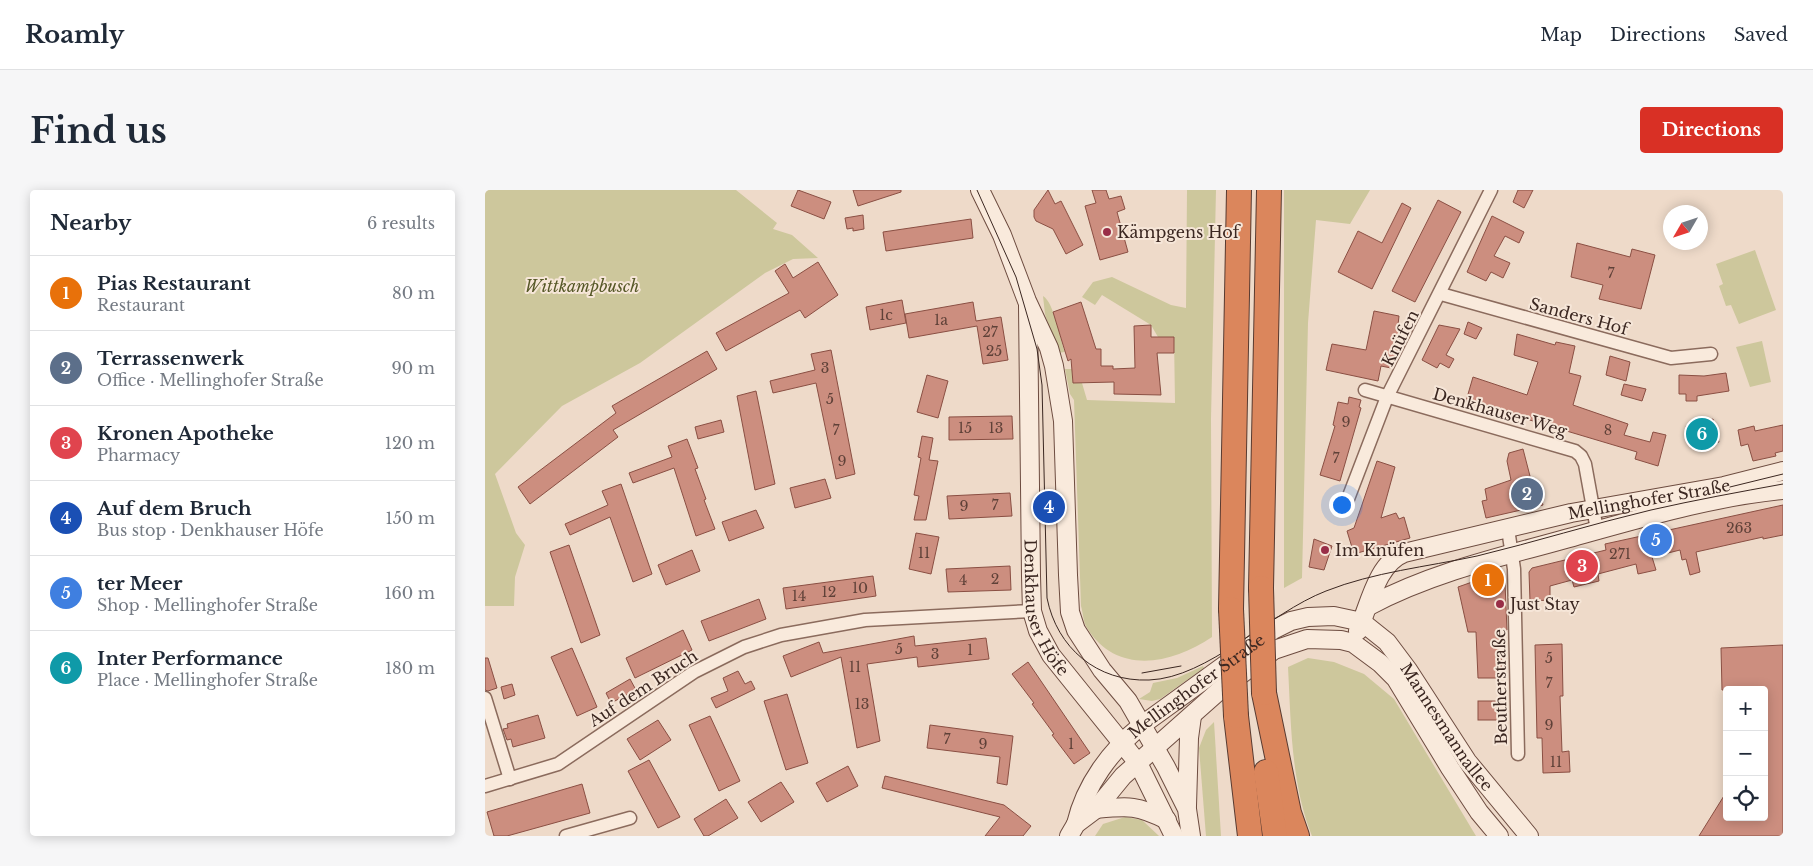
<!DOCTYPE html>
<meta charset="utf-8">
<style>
:root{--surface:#fff;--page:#f6f6f7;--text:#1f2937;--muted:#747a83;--line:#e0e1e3;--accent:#d93025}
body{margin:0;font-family:"Libre Baskerville",serif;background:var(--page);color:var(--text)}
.controls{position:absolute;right:15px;bottom:15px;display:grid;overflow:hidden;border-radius:5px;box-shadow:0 2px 12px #0003}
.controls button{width:45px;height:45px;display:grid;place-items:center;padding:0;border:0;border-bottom:1px solid var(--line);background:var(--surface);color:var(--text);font:25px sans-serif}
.compass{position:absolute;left:1178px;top:15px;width:45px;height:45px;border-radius:50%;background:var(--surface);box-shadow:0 2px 12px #0003;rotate:231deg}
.you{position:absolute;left:856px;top:314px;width:18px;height:18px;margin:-12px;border:4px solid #fff;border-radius:50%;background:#1a73e8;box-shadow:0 0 0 8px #1a73e833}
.badge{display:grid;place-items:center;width:32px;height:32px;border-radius:50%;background:var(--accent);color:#fff;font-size:16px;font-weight:700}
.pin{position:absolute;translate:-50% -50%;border:2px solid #fff;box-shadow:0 1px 5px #0006}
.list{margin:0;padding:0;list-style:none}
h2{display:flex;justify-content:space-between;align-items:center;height:65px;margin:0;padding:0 20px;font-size:21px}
h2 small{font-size:16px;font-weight:400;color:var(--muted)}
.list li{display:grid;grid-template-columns:32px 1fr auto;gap:15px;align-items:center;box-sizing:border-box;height:75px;padding:0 20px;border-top:1px solid var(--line)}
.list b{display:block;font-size:19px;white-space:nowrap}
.list p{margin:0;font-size:16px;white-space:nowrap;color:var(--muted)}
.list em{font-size:16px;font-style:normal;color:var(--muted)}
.icon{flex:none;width:28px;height:28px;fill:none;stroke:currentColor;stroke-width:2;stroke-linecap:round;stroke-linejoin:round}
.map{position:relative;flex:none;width:1298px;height:646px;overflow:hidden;border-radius:5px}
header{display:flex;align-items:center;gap:30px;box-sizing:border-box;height:70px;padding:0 25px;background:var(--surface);border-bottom:1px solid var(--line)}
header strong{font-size:24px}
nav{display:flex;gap:28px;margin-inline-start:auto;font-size:18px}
.intro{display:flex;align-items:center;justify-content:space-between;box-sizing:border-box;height:120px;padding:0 30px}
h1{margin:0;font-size:35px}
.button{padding:12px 22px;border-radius:5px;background:var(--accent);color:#fff;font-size:18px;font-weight:700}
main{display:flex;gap:30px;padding:0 30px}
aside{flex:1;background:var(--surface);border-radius:5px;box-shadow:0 2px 12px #0003}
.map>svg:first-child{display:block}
.green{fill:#cdc79c}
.building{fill:#cc8e7f;stroke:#8a4f43}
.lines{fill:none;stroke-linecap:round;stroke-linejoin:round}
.street-casing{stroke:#8b6b5d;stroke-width:15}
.secondary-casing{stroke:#6d4c40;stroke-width:20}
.highway-casing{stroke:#593b31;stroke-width:26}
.street{stroke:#f9eadc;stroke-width:12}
.secondary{stroke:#f9eadc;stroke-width:18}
.highway{stroke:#db865c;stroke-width:24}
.tram{stroke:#3b2721;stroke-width:1}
.highway-bridge-casing{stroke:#593b31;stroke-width:26;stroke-linecap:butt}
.highway-bridge{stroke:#db865c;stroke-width:24}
.poi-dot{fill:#992e47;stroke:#f6e6d8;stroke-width:2}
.labels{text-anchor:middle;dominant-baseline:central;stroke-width:4;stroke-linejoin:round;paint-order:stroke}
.number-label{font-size:14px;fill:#5f4138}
.poi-label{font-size:16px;fill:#3b2721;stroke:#f6e6d8;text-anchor:start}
.park-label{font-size:16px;font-style:italic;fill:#565827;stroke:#f6e6d8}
.street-label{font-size:16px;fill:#3b2721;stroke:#f6e6d8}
</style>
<header>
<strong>Roamly</strong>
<nav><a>Map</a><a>Directions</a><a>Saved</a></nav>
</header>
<div class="intro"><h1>Find us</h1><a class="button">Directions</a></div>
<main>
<aside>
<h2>Nearby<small>6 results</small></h2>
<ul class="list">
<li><span class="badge" style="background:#e8710a">1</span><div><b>Pias Restaurant</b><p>Restaurant</p></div><em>80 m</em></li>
<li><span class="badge" style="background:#5c6f8a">2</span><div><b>Terrassenwerk</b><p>Office · Mellinghofer Straße</p></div><em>90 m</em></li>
<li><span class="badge" style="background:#e0444e">3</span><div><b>Kronen Apotheke</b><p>Pharmacy</p></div><em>120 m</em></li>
<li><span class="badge" style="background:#1a4fb4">4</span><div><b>Auf dem Bruch</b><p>Bus stop · Denkhauser Höfe</p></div><em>150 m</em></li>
<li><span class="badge" style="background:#3f7fe0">5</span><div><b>ter Meer</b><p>Shop · Mellinghofer Straße</p></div><em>160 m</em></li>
<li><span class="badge" style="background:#0f9aa8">6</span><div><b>Inter Performance</b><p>Place · Mellinghofer Straße</p></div><em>180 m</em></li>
</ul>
</aside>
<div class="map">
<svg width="1298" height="646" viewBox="0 0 1298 646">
<rect width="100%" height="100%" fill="#eedac9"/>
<g class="green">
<polygon points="0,0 251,0 292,33 288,39 307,45 333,68 308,69 280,83 155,173 77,216 10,284 31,343 40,355 30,387 29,416 0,416"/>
<path d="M702 0H731L726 229 727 447C687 474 632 486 602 438 598 432 598 422 596 416L589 210 585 204 580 179H587L588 193H597L602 210 690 213 689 147H673L666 135 617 105 610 115 597 107 608 92 627 87 686 115 701 118Z"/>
<polygon points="799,0 885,0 865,34 831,30 823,133 817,388 799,398"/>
<polygon points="1270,60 1291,120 1254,134 1246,115 1241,116 1234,96 1238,94 1231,74"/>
<path d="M558 106C569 112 575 150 580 162L572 163 560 124Z"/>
<polygon points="1277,151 1286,192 1265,197 1251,157"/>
<path d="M823 468 849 472 879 484 909 509 991 646H827C806 594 806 533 803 477Z"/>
<polygon points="718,476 719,478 675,509 667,511 654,509 665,502 668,493 692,488"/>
<polygon points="729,532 736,646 721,646 714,558 721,540"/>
<polygon points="640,627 657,630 674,646 610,646 618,634"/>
</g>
<g class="building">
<polygon points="313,0 346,12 339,29 306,16"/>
<polygon points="368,0 416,0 416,2 373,16"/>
<polygon points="563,0 570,14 576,11 598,55 581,64 568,39 551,31 549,27 549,20"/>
<polygon points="607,0 621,0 624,9 636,6 640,19 632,22 643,62 615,70 600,16 611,13"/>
<polygon points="1033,0 1048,0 1039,18 1028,12"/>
<polygon points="953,10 976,22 930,112 907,101"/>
<polygon points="917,13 926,18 887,99 853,82 873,41 897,53"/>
<polygon points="378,25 379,39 368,41 368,38 362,39 360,28"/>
<polygon points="1007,26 1039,42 1034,53 1020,46 1009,66 1025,73 1018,88 1006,82 1001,91 982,82"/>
<polygon points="486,29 488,48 401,61 398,42"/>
<polygon points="1092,53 1145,67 1147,59 1170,65 1156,119 1114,109 1118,95 1086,87"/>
<polygon points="333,72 353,105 320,128 315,120 241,161 231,143 304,103 290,81 300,74 308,88"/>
<polygon points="417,110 421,133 385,140 381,117"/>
<polygon points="488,112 491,131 516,127 523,170 498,174 492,136 424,148 420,124"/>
<polygon points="596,112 611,159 616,159 616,176 628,176 628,179 650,178 649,136 666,135 666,147 689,147 689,163 672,163 676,205 629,204 629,192 588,193 586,169 583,171 568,122"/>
<polygon points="889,121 914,126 913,135 916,141 910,171 906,178 896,176 893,191 841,180 847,154 881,160"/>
<polygon points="983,132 997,138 991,149 979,144"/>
<polygon points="954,135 975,139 961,165 969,169 964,178 955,173 952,178 937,170"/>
<polygon points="1032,144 1070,155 1071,152 1090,156 1084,183 1096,186 1088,215 1143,234 1139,245 1165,252 1168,242 1181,245 1173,276 1150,269 1152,262 981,211 988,187 1042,205 1053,172 1029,165"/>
<polygon points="346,160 370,284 351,289 331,193 288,203 285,191 330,180 326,164"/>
<polygon points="222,161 232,179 128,240 133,247 45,314 33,297 131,223 127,216"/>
<polygon points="1125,166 1145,172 1141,191 1121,185"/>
<polygon points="1241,183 1244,201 1212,206 1212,211 1201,211 1201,204 1194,204 1194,185 1219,186"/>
<polygon points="442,185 463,191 453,228 432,222"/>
<polygon points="1139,194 1161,199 1157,211 1136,205"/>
<polygon points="271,201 290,294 270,300 252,206"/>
<polygon points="864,207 876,210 874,217 876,218 855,291 835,285 850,236 848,235 853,212 863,214"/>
<polygon points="527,226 528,249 464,250 464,227"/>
<polygon points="1228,229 1234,252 1206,258 1201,236"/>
<polygon points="236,230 239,242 213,249 210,237"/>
<polygon points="1298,235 1298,261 1290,263 1291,266 1268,271 1263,254 1256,256 1253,240 1269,236 1270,241"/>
<polygon points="437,246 448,248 444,270 453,271 441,330 429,330 434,306 429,305 436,268 433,267"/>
<polygon points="202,249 213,278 210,279 221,309 219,310 230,339 211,346 189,278 148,293 144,283 187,267 183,256"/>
<polygon points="1038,259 1046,290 1051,289 1058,315 1001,328 997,311 1002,310 1000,299 1026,290 1022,271 1024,263"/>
<polygon points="892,271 910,277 896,328 911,323 914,329 919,327 925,348 869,364 862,341 869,338"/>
<polygon points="340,289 346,308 310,318 305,298"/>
<polygon points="136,294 167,384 148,392 125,327 85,345 80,334 123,315 117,301"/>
<polygon points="525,303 527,326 464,329 462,306"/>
<polygon points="1298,315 1298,345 1278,349 1278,347 1211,362 1215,382 1205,385 1201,369 1197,370 1195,360 1167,367 1171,380 1153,384 1151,374 1113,384 1114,391 1089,397 1087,390 1065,396 1065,410 1045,411 1044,382 1047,378 1121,360 1120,354"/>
<polygon points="271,320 279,338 244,351 237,332"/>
<polygon points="431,343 454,347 446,384 424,379"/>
<polygon points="829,349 847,356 839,380 824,377"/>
<polygon points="84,355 115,445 96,453 65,362"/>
<polygon points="207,360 215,381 181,395 173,375"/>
<polygon points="525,376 526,400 463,402 461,379"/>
<polygon points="1007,385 1009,394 1020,393 1022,440 1015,441 1017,488 993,488 991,442 983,442 973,397"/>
<polygon points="388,386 391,406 301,419 298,398"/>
<polygon points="274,409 281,429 224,451 216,431"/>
<polygon points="198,440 207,460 150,488 141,468"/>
<polygon points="429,446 430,456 501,448 504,469 433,477 432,467 382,474 395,551 372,558 356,467 306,487 298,466 334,452 338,463"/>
<polygon points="1077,454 1078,506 1075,506 1077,562 1084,561 1085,582 1058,583 1057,548 1052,548 1050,455"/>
<polygon points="1298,455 1298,646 1214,646 1242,601 1242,627 1279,627 1279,500 1237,500 1236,458"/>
<polygon points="87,458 112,517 92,526 66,467"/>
<polygon points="0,468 3,468 12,498 3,501 0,500"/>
<polygon points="543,472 605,563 589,574 567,545 569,544 547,514 549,513 527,484"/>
<polygon points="253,481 260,494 266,491 270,499 231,518 226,508 243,501 238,488"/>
<polygon points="145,489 151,500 126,513 121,503"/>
<polygon points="27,494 30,505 19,509 16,497"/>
<polygon points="302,504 323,573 301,580 279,511"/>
<rect x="993" y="511" width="22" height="19"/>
<polygon points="53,525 60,548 28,557 26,549 22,550 18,539 23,538 22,534"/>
<polygon points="225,526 255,591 234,601 204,535"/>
<polygon points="173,530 186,550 155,570 142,549"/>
<polygon points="445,535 528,546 522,595 512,593 515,567 442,558"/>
<polygon points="164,570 195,627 173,638 143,581"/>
<polygon points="363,576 373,596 342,612 331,593"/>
<polygon points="400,586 519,615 546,636 538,646 500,646 515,627 397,598"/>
<polygon points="296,592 309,612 276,632 263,612"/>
<polygon points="97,594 105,623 22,646 9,646 2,622"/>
<polygon points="241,609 253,628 223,646 219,646 209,629"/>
</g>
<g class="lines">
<g class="street-casing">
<g id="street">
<polyline points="956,104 1186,168 1226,164"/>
<polyline points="880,200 1090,261 1096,266 1100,274 1112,340"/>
<polyline points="861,314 902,207 1006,0"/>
<polyline points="1023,339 1029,379 1033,564"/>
<polyline points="0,508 25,589"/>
<polyline points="0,596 73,574 209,482 259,457 296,445 380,430 547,421"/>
<polyline points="81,646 145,628"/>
</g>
</g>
<g class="secondary-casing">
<g id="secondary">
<polyline points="495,0 517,45 542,111 564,158 569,176 578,231 583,385 585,422 591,440 617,480 643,511 681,577 702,619 706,646"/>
<path id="s1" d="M543 116 546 386 547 421 553 441 566 465 653 573 689 646"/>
<path d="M884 416C948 382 1019 366 1088 347 1157 328 1226 307 1298 300"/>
<path id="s2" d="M873 441C884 416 892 373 919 363L1086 323 1239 296 1298 281"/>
<polyline points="702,616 704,548 707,526"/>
<path d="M611 619C644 616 652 615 682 630"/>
<path id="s3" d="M591 634C600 595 626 560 657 535L788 440 806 431 823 427 849 426 877 432 902 452 923 480 982 571 1044 646"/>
<polyline points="584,646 591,634 611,619 638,586 735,500 789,460 822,449 856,450 868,453 895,473 911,489 965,578 994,622 1014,646"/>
</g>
</g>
<g class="highway-casing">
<g id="highway">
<polyline points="776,398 784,0"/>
<polyline points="746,419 754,0"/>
<polyline points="779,503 804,623 812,646"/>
<polyline points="751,526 765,646"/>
<polyline points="781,582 790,646"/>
</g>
</g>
<use href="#street" class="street"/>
<use href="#secondary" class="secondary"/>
<use href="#highway" class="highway"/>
<g class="tram">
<path d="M492 0 531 87 552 159 557 195 562 408C572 458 612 492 664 490 723 488 784 423 841 401 889 382 941 377 992 366 1050 352 1107 334 1166 320 1210 310 1254 302 1298 294"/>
<polyline points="1245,297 1298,284"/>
<polyline points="657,483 696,476"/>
</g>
<g class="highway-bridge-casing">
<g id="highway-bridge">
<polyline points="776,398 779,503"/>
<polyline points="746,419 751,526"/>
</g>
</g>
<use href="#highway-bridge" class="highway-bridge"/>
</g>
<g class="poi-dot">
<circle cx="622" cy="42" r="5"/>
<circle cx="840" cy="360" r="5"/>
<circle cx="1015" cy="414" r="5"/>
</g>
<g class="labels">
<g class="number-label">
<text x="1126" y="83">7</text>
<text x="401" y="125">1c</text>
<text x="456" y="130">1a</text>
<text x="505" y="142">27</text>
<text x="509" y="161">25</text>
<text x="340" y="178">3</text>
<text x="345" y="209">5</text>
<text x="861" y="232">9</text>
<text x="480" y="238">15</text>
<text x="511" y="238">13</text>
<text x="351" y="240">7</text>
<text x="1123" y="240">8</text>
<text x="851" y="268">7</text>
<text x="357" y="271">9</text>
<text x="510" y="315">7</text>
<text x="479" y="316">9</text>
<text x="1254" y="338">263</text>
<text x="439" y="363">11</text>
<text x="1135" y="364">271</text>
<text x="510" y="389">2</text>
<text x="478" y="390">4</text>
<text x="375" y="398">10</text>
<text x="344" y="402">12</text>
<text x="314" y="406">14</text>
<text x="414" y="459">5</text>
<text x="485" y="460">1</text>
<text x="450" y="464">3</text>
<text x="1064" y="468">5</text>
<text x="370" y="477">11</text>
<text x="1064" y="493">7</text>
<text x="377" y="514">13</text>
<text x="1064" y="535">9</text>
<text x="462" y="549">7</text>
<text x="498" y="554">9</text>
<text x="586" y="554">1</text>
<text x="1071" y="572">11</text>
</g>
<g class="poi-label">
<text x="632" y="42">Kämpgens Hof</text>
<text x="850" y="360">Im Knüfen</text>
<text x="1025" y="414">Just Stay</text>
</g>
<g class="park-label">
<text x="97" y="96">Wittkampbusch</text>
</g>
<g class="street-label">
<text transform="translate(1094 126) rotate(15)">Sanders Hof</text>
<text transform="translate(915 148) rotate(-63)">Knüfen</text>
<text transform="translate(1015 222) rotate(16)">Denkhauser Weg</text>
<text stroke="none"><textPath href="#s2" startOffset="344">Mellinghofer Straße</textPath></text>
<text stroke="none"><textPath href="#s1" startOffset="305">Denkhauser Höfe</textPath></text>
<text stroke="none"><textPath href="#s3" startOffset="188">Mellinghofer Straße</textPath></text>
<text transform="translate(1015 497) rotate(-91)">Beutherstraße</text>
<text transform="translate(158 498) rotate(-33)">Auf dem Bruch</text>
<text stroke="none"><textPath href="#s3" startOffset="511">Mannesmannallee</textPath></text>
</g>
</g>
</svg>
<div class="controls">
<button>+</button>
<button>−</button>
<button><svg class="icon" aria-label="locate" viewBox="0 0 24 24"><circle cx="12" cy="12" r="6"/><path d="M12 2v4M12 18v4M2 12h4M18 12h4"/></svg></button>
</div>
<svg class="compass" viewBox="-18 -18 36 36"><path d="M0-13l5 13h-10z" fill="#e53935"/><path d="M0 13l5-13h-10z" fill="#747a83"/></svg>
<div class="you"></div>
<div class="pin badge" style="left:1003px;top:390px;background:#e8710a">1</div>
<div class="pin badge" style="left:1042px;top:304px;background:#5c6f8a">2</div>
<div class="pin badge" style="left:1097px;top:376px;background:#e0444e">3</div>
<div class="pin badge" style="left:564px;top:317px;background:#1a4fb4">4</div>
<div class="pin badge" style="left:1171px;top:350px;background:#3f7fe0">5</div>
<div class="pin badge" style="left:1217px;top:244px;background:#0f9aa8">6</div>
</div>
</main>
